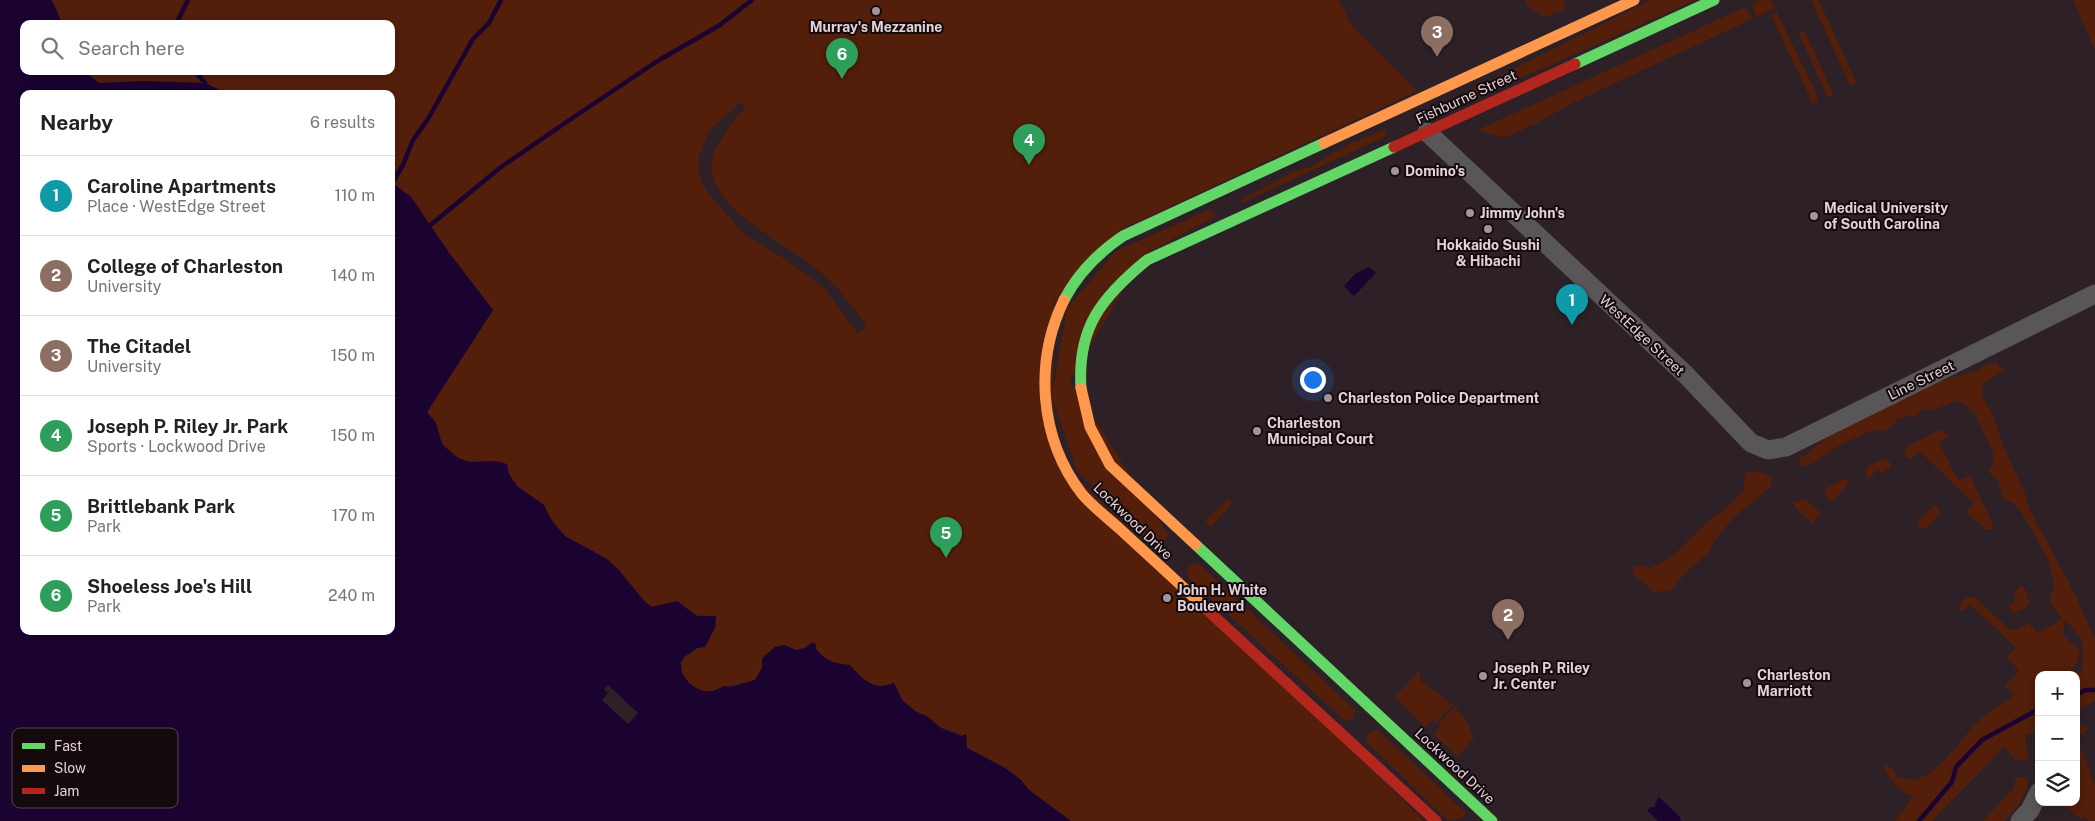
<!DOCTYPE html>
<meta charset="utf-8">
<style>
:root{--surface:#fff;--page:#f2f2f2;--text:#222;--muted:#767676;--line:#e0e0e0;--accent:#5c5558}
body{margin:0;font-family:"Public Sans",sans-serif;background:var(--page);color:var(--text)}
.controls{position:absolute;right:15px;bottom:15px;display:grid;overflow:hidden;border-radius:10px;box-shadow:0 2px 8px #0003}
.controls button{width:45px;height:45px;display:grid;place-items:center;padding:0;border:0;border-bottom:1px solid var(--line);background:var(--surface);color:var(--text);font:25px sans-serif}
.you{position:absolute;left:1312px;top:379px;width:18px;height:18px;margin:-12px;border:4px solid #fff;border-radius:50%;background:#1a73e8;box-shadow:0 0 0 8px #1a73e833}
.badge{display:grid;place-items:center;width:32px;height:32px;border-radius:50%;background:var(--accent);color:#fff;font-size:16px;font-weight:700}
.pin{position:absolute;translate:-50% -41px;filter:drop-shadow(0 1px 2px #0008)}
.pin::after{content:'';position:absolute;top:26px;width:18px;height:15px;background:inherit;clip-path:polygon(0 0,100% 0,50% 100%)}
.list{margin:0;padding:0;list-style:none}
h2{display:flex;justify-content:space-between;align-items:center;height:65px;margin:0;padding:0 20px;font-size:21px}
h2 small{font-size:16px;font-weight:400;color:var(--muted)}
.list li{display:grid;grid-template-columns:32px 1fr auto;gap:15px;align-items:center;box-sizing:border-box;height:80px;padding:0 20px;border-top:1px solid var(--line)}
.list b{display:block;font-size:19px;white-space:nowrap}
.list p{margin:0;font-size:16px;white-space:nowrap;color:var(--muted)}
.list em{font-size:16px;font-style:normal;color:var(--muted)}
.icon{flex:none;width:28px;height:28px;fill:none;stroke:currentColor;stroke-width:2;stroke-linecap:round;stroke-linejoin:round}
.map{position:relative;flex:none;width:2095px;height:821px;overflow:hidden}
.search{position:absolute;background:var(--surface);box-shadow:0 2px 8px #0003;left:20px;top:20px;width:375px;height:55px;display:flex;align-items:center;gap:12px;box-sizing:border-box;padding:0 18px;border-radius:10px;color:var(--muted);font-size:19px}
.panel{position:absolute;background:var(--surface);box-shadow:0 2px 8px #0003;left:20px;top:90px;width:375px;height:545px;border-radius:10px}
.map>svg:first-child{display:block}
.green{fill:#531e0a;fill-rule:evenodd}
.water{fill:#1a0331}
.pier{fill:#2d2127}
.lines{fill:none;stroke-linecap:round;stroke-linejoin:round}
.stream{stroke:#1a0331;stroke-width:4.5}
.street{stroke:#595659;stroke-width:19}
.fast{stroke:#63d668;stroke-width:11}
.slow{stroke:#ff974d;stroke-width:11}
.jam{stroke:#b3261e;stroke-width:11}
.poi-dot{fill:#a3949b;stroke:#140a0e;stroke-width:2}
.labels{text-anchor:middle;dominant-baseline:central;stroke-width:4;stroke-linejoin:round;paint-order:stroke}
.poi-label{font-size:14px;font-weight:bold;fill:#e2d2d9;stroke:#140a0e;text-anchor:start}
.street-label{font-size:14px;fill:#e2d2d9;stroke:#140a0e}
.key{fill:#140a0e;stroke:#52464b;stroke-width:1}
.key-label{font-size:14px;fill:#e2d2d9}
</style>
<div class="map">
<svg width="2095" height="821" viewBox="0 0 2095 821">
<rect width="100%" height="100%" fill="#2d2127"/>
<g class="green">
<path d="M51 0H1339L1351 24 1417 91 1122 229 1054 303 1052 454 1424 821H1071L1029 790 1020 779 1005 768 967 747V740L956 732 941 728 928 717 915 711 902 700 894 683C890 684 885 686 881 686 869 686 857 674 850 665 833 663 827 662 816 649L796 650 784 645 764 655 762 659V668L755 680C745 682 735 685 725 686 717 688 712 693 703 691 691 689 679 675 681 663 682 657 687 656 692 653 697 649 698 647 705 647L708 639 704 615 697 616 677 601 652 607 644 601 619 570 607 559 565 536 535 499 517 486 509 474 495 461 470 462 459 458 447 450 439 437 436 423 427 412 493 310 450 254 411 197 391 182V94H228L205 83H99L84 71H391V24H62L54 4ZM741 102 746 108C734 117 728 128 721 140 715 149 709 162 712 173 719 214 790 245 819 271 838 287 852 306 867 325L858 334 824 288 788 261 745 235 709 194 703 185 698 169 699 157 707 136 712 128Z"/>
<polygon points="1525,0 1566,0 1563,10 1545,17 1528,7"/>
<polygon points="1651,0 1696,0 1443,113 1441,110 1445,104 1455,98"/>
<polygon points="1759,0 1771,0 1775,8 1757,17 1752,7 1754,3"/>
<polygon points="1811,0 1819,0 1856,82 1855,85 1850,85"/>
<polygon points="2073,0 2095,0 2095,50 2074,2"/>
<polygon points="1743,8 1748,10 1752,19 1575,102 1535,124 1504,138 1484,132 1480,129"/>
<polygon points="1777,12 1818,97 1816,103 1812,102 1771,15"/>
<polygon points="1804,30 1832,91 1832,96 1827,96 1798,32"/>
<polygon points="1385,129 1387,136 1242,203 1242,199 1291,173 1312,166 1347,145"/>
<polygon points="1209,210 1213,212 1215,217 1143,255 1070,381 1168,535 1161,545 1153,545 1077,471 1052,397 1067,309 1116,251"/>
<polygon points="1996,362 2004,370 1983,384 1982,396 1993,414 2002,443 2025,493 2029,508 2075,594 2095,639 2095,701 2076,711 2076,675 2068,675 2083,669 2082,640 2070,625 2062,620 2049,599 2054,586 2048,559 2020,510 2013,503 2004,500 1997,479 1989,473 1993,463 1993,452 1975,414 1962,402 1954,402 1933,410 1925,409 1913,416 1898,418 1892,426 1884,431 1874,430 1842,444 1812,464 1801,466 1799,459 1807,454 1824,439 1837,433 1850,423 1896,401 1906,398 1945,379 1975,372 1984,366"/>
<polygon points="1939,430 1943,431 1950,436 1939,442 1958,480 1970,476 1993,524 1992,529 1986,530 1968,514 1968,510 1974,503 1919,451 1911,459 1907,458 1905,451 1908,446"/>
<polygon points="1881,459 1890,461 1891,466 1882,474 1878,469 1870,478 1868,478 1866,475 1867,467"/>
<polygon points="1757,471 1766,474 1772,478 1771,487 1734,517 1714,541 1709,553 1688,570 1670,591 1654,592 1633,574 1633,567 1641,566 1650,568 1669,559 1713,517 1730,505 1744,490 1745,473"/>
<polygon points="1843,479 1847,480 1849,483 1833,501 1831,501 1825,495 1826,488"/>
<polygon points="1228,499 1231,501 1231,504 1211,527 1205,521"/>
<polygon points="1804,500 1808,502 1821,513 1812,523 1795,507 1793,502"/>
<polygon points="1936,504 1941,512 1925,529 1920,528 1917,521"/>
<polygon points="1198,563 1355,710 1353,718 1345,721 1188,578 1187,569 1191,565"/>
<polygon points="2020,586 2024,587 2030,603 2026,608 2013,613 2009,607 2017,599 2013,595"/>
<path d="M1968 596 1974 597 2011 630H2017L2029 623 2037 633 2058 622 2057 619 2063 621 2064 631 2062 634 2078 650C2081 675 2056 675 2039 675V729L2025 736 2029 759 2016 760 2004 747 1932 821H1895L1913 797C1899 792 1888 779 1883 765L1891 767 1898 777C1904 778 1912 781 1917 779 1944 771 1964 732 1985 715 1994 707 2006 703 2014 695L2005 686 2019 671 2007 657 2016 648 1970 604 1963 611 1959 610V605Z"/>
<polygon points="1419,671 1421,681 1453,705 1436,723 1433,720 1426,728 1395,697"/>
<polygon points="1455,707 1467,722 1474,738 1458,756 1434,735 1441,727 1438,725"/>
<polygon points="2076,725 2084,725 2088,729 2084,733 2077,736 2095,786 2095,821 2089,821 2083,816 2081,819 2069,809 2057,802 2076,802"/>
<path d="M1373 730H1378L1466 813C1461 819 1455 821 1447 820L1366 741 1368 735Z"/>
<path d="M2020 777 2028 778C2027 797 2017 808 2004 821H1983L2013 789 2016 778Z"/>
</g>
<g class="water">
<path d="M0 0H51L54 4 62 24H24V71H84L99 83 144 81 205 83 228 94H24V631H391V182L411 197 450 254 493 310 427 412 436 423 442 444 458 458 470 462 495 461 507 464 509 474 517 486 544 505 552 521 565 536 607 559 619 570 644 601 652 607 677 601 697 616H716L715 628 705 647 697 648 684 657 681 663 682 673 689 683 696 688 703 691H714L724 686 731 687 755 680 762 668V659L775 647 784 645 796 650 805 648 812 642 816 644V649C827 662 833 663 850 665 857 674 869 686 881 686 885 686 890 684 894 683L902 700 915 711 928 717 941 728 961 736 966 734 967 748 1005 768 1020 779 1029 790 1071 821H0Z"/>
<polygon points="1369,267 1376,273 1354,296 1344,286 1355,274"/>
<polygon points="1659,797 1680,817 1681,821 1658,821 1647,810 1651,807 1655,807 1656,801"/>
</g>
<polygon class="pier" points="608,685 638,713 628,724 602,700 608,693 604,689"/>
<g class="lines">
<g class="stream">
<polyline points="176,24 188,0"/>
<polyline points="195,71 205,83 200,94"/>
<polyline points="391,185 403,165 413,140 428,119 473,39 489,23 501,0"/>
<polyline points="428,227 501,167 568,121 656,62 720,25 752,0"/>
<polyline points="2076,696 2085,690 2095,690"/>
<polyline points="1919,821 1952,782 1956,767 1982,740 2039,709"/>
</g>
<g class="street">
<polyline points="1427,132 1685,374 1751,443 1768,450 1786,447 2095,294"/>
<polyline points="2020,821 2030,810 2039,792"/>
</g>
<g class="fast">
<polyline points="1575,64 1714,0"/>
<path d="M1064 300C1078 273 1098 253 1123 236L1324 143"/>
<path d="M1081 388C1077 327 1102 297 1147 260L1394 147"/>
<polyline points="1196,545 1492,821"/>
</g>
<g class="slow">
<polyline points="1324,143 1634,0"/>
<path d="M1064 300C1034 362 1039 438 1082 494 1093 507 1108 518 1121 530 1149 556 1177 581 1204 607"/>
<polyline points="1081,388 1090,427 1110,465 1196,545"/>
</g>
<g class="jam">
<polyline points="1394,147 1575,64"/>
<polyline points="1204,607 1436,821"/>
</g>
</g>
<g class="poi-dot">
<circle cx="876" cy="11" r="5"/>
<circle cx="1395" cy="171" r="5"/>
<circle cx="1470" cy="213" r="5"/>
<circle cx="1814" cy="216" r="5"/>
<circle cx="1488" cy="229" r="5"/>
<circle cx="1328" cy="398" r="5"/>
<circle cx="1257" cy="431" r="5"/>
<circle cx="1167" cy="598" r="5"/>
<circle cx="1483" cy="676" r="5"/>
<circle cx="1747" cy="683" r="5"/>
</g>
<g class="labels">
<g class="poi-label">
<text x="876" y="27" text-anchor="middle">Murray's Mezzanine</text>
<text x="1405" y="171">Domino's</text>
<text x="1824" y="208">Medical University<tspan x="1824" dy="16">of South Carolina</tspan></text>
<text x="1480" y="213">Jimmy John's</text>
<text x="1488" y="245" text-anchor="middle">Hokkaido Sushi<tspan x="1488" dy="16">&amp; Hibachi</tspan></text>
<text x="1338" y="398">Charleston Police Department</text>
<text x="1267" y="423">Charleston<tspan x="1267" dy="16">Municipal Court</tspan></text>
<text x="1177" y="590">John H. White<tspan x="1177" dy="16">Boulevard</tspan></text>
<text x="1493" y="668">Joseph P. Riley<tspan x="1493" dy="16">Jr. Center</tspan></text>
<text x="1757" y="675">Charleston<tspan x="1757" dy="16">Marriott</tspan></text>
</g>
<g class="street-label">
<text transform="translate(1466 97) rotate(-25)">Fishburne Street</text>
<text transform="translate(1642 335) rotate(43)">WestEdge Street</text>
<text transform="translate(1921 380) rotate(-26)">Line Street</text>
<text transform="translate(1133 521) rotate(44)">Lockwood Drive</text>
<text transform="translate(1455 766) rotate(43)">Lockwood Drive</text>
</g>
</g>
<rect x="12" y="728" width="166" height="80" rx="8" class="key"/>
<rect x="22" y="743" width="23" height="6" fill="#63d668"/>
<rect x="22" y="765" width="23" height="7" fill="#ff974d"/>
<rect x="22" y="788" width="23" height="6" fill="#b3261e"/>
<g class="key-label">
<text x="54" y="751">Fast</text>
<text x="54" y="773">Slow</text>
<text x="54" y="796">Jam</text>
</g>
</svg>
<div class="controls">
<button>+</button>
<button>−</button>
<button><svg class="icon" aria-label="layers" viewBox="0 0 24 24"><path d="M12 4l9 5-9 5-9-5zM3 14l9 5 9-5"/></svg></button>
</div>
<div class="you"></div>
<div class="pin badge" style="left:1572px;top:325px;background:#0f9aa8">1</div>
<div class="pin badge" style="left:1508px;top:640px;background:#8d6e63">2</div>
<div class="pin badge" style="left:1437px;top:57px;background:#8d6e63">3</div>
<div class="pin badge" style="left:1029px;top:165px;background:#2e9e5b">4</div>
<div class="pin badge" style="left:946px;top:558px;background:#2e9e5b">5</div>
<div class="pin badge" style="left:842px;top:79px;background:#2e9e5b">6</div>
<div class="search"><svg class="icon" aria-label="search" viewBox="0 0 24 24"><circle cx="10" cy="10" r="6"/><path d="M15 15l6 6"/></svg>Search here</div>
<section class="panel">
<h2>Nearby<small>6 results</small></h2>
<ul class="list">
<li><span class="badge" style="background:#0f9aa8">1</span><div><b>Caroline Apartments</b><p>Place · WestEdge Street</p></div><em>110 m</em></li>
<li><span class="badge" style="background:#8d6e63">2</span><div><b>College of Charleston</b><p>University</p></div><em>140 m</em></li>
<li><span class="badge" style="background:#8d6e63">3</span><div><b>The Citadel</b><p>University</p></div><em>150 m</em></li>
<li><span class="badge" style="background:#2e9e5b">4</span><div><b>Joseph P. Riley Jr. Park</b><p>Sports · Lockwood Drive</p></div><em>150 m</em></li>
<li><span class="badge" style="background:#2e9e5b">5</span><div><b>Brittlebank Park</b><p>Park</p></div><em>170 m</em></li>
<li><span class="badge" style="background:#2e9e5b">6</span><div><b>Shoeless Joe's Hill</b><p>Park</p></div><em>240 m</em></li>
</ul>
</section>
</div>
